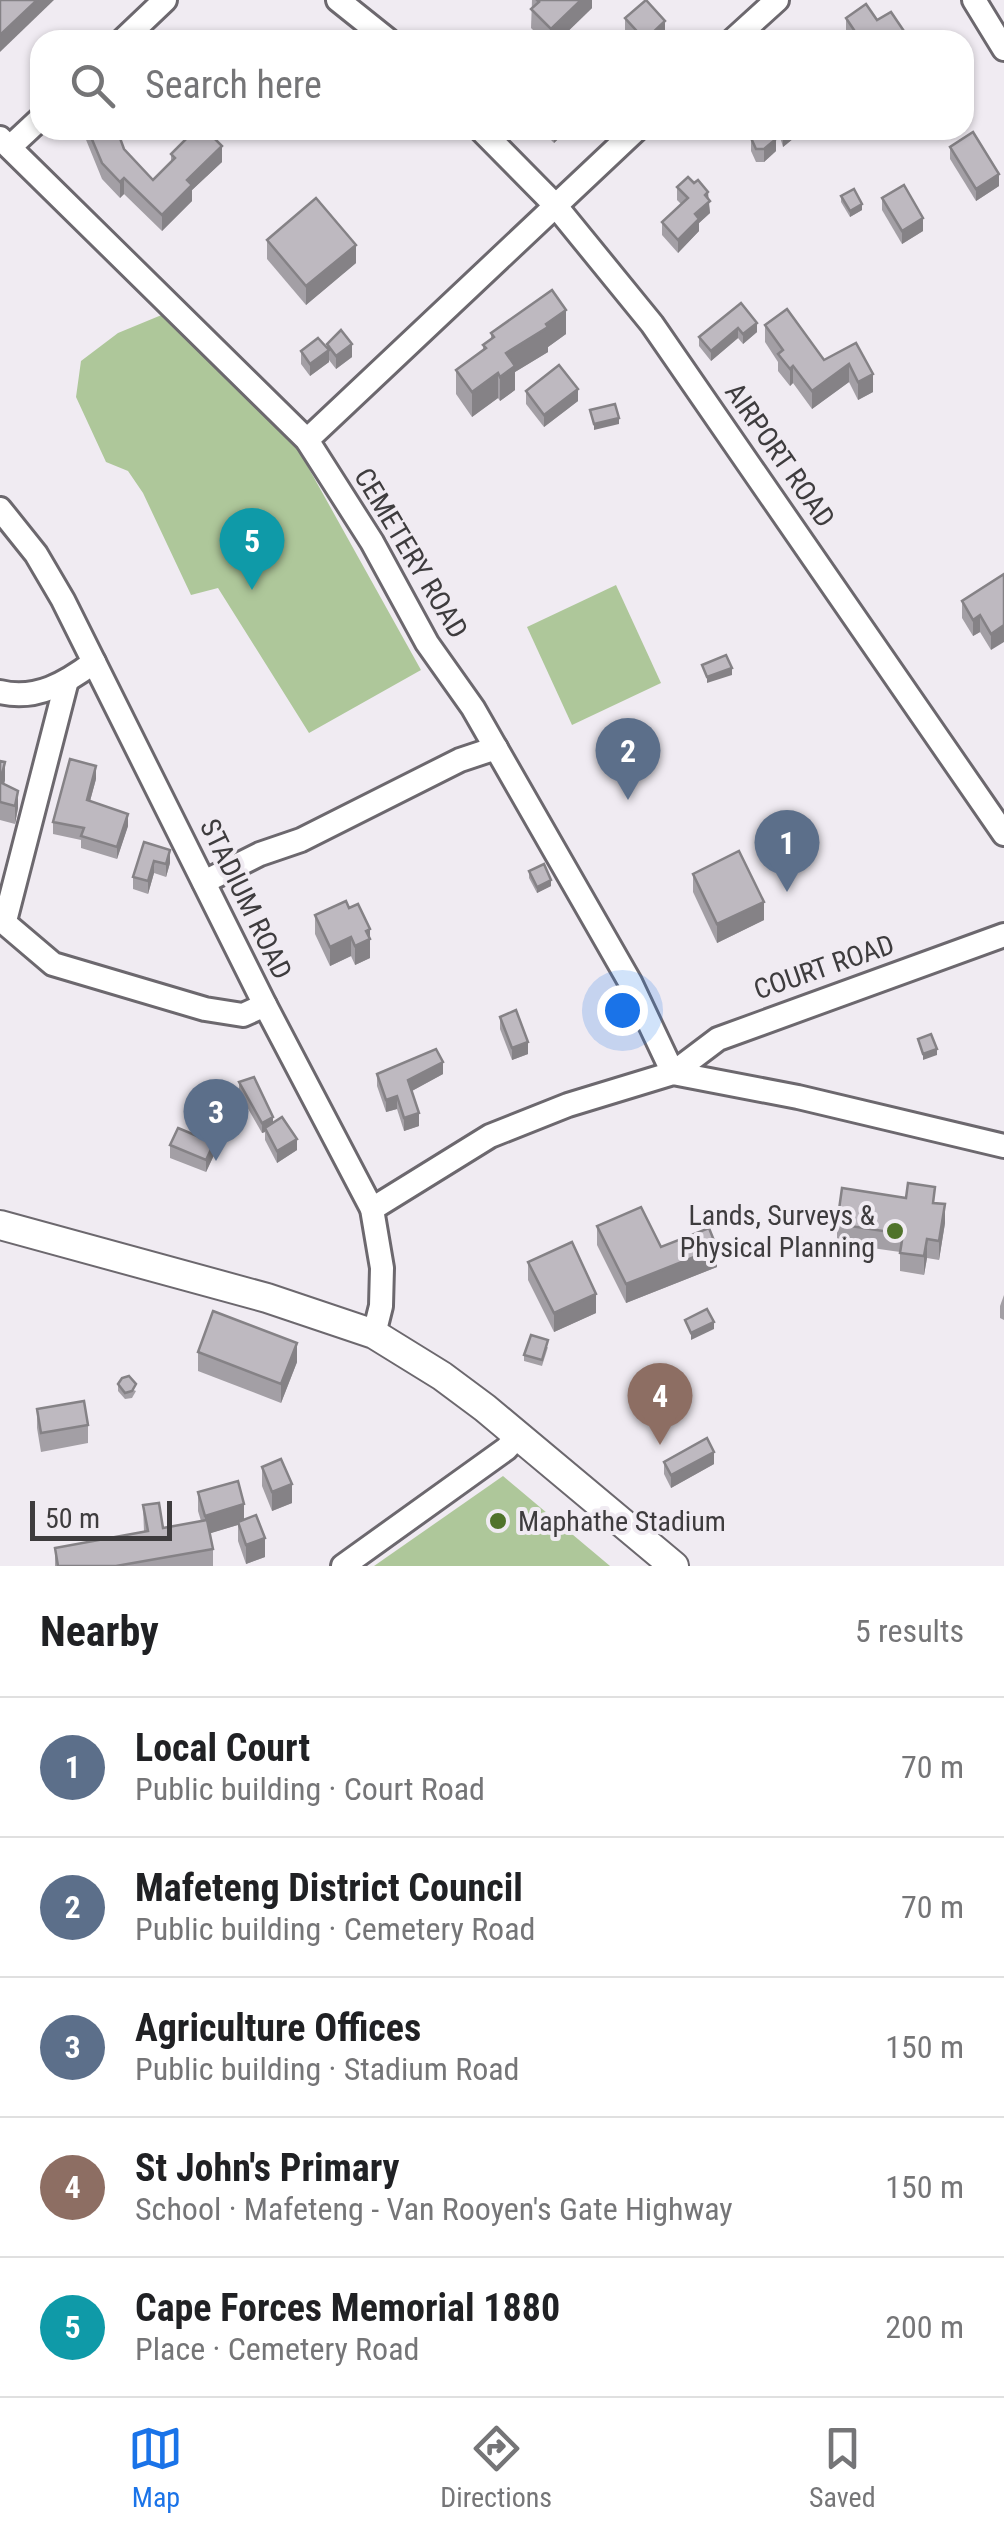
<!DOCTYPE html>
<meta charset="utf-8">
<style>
:root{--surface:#fff;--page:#f2f2f2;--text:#202124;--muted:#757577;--line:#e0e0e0;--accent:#1a73e8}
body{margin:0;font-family:"Roboto Condensed",sans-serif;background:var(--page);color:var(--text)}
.scale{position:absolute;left:30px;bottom:25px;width:142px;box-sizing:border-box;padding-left:10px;border:5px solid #3e3c3e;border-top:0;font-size:28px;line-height:35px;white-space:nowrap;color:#3e3c3e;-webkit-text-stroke:8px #f0ebf2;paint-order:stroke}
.you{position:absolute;left:622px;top:1010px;width:35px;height:35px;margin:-25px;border:8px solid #fff;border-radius:50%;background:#1a73e8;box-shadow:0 0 0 15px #1a73e833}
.badge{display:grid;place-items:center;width:65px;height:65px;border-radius:50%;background:var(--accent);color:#fff;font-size:32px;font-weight:700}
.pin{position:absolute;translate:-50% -82px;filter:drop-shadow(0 2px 5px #0008)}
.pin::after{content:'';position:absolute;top:52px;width:35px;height:30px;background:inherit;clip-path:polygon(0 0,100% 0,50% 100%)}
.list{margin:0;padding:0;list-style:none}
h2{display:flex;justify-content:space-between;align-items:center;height:130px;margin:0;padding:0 40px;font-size:42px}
h2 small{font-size:32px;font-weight:400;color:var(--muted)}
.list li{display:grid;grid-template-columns:65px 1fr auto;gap:30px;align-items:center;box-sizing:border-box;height:140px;padding:0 40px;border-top:2px solid var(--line)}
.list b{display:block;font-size:38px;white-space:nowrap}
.list p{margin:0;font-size:32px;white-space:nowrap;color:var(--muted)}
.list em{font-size:32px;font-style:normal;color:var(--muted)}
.icon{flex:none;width:55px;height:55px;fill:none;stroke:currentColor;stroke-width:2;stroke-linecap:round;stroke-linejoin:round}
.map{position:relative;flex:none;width:1004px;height:1566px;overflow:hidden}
.search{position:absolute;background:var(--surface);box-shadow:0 2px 8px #0004;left:30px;right:30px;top:30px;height:110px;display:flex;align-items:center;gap:25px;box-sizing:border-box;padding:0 35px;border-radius:30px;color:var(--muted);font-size:38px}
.sheet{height:830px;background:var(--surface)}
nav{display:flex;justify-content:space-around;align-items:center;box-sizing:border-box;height:140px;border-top:2px solid var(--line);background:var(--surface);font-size:28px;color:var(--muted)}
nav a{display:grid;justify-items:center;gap:5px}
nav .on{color:var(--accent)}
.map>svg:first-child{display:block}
.green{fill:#aec79a}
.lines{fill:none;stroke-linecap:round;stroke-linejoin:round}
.minor-casing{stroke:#6c686e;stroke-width:28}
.major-casing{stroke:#6c686e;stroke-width:32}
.minor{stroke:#fff;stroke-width:22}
.major{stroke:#fff;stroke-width:28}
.wall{fill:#a39fa5}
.shaded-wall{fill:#858286}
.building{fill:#beb9c0;stroke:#858286;stroke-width:2.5}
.poi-dot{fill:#50732b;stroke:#f0ebf2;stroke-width:4}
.labels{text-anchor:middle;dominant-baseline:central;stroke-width:8;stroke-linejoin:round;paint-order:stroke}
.street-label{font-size:28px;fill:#3e3c3e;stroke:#f0ebf2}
.poi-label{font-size:28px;fill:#3e3c3e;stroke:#f0ebf2;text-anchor:end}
</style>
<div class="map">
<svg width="1004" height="1566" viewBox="0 0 1004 1566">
<rect width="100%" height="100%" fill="#f0ebf2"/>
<g class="green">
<polygon points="164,314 237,384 298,449 421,670 309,733 218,588 191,595 143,493 128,471 106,462 76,397 81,361 118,333"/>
<polygon points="616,585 661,683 572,725 527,627"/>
<polygon points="503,1476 610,1566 374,1566"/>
</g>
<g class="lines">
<g class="minor-casing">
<g id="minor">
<polyline points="338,0 388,40"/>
<polyline points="974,0 1004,49"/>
<polyline points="123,40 165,0"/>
<polyline points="733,40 777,0"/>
<polyline points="481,130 555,205 652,324 1004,834"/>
<polyline points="0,138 307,440 372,542 427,643 473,708 630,982 673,1073"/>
<polyline points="10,147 40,119"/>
<polyline points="307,440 636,130"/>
<polyline points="0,509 36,554 63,600 265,1005 372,1209 382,1268 381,1306 374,1334"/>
<path d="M0 692C36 701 66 683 94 662"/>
<polyline points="204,882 260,854 301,840 460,760 496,748"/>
<polyline points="0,919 53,964 205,1009 243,1015 265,1005"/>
<polyline points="5,921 66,684"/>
<polyline points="673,1073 718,1039 1004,935"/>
<polyline points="372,1209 490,1136 568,1105 673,1073 798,1097 1004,1146"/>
<polyline points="343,1566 506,1449 518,1436"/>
</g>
</g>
<g class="major-casing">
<polyline id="major" points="0,1225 267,1298 374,1334 442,1376 485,1408 674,1566"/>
</g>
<use href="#minor" class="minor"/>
<use href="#major" class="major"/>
</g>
<g class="wall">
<polygon points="532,0 592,0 592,8 559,40 543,40 531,28"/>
<polygon points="625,18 665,34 658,40 633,40 625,31"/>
<polygon points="846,18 877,20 910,40 848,40 846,37"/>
<polygon points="82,130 117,130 124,149 153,180 171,162 171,154 222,162 192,190 192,201 162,231 124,194 120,198 102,179"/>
<polygon points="541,130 568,130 554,143"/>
<polygon points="778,130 794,130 794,138 783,147"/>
<polygon points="751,138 776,151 764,162 756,162 751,151"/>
<polygon points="950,147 999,186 976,201 950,159"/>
<polygon points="677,187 708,199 710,213 699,223 699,231 678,253 662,235 662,222 681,204 677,200"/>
<polygon points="841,196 862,210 850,217 841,202"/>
<polygon points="882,198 923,231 902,244 882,210"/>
<polygon points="267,240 356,263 306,305 267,259"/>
<polygon points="757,323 757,332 743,344 738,338 711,361 699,346 699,337"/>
<polygon points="765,325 824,360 856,343 873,392 858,400 849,382 812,409 793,383 790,386 778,371 778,362 765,342"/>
<polygon points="491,333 566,334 548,347 548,352 515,372 515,390 500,401 498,398 472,417 456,394 456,370 483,350 483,345 491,339"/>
<polygon points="327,344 352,357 336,369 329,360 329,362 310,376 301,364 301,351 327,347"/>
<polygon points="526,391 578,401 544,427 526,404"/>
<polygon points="1004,574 991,650 980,632 973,636 962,618 962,601"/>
<polygon points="0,761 5,780 4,784 18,808 15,824 0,820"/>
<polygon points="96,779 90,801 128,826 117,859 81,848 81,840 53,834 53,822"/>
<polygon points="144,842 170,863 166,877 154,873 148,894 133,889 133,877"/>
<polygon points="529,871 551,886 537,893 529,878"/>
<polygon points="693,874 764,920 717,943 693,892"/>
<polygon points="349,908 370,938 370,958 355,965 351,956 330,966 315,934 315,915"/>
<polygon points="500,1017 528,1054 512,1060 500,1029"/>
<polygon points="377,1074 443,1074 412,1091 419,1126 404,1131 397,1109 386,1112 377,1086"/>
<polygon points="239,1082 297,1150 277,1163 265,1140 265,1132 262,1133 239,1093"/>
<polygon points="170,1145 214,1155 206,1172 170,1158"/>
<polygon points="935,1203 945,1223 939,1260 927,1258 924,1275 900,1271 900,1252 837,1243 837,1224"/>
<polygon points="597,1226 661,1247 717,1267 626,1303 597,1245"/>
<polygon points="528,1262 596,1313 554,1332 528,1280"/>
<polygon points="1004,1295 1004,1320 1000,1318 1000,1306"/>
<polygon points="548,1347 542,1366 524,1361 524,1355"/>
<polygon points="198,1352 297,1362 281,1403 198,1371"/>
<polygon points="118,1384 136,1391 132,1398 125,1399 118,1391"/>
<polygon points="37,1409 88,1425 88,1443 41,1452 37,1428"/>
<polygon points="664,1462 714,1464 671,1488 664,1474"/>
<polygon points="262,1467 292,1503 272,1511 262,1486"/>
<polygon points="198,1492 244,1520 265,1557 246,1564 238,1541 238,1525 210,1533 213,1549 213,1566 55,1566 55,1548 144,1532 143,1505 163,1528 201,1521 198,1511"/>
</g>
<g class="shaded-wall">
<polygon points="37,0 54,0 0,52 0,35"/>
<polygon points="581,0 592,0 592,8 559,40 551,40 551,29"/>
<polygon points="665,21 665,34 658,40 645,40"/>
<polygon points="555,130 568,130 554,143 554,131"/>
<polygon points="788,130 794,130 794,138 783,147 783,134"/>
<polygon points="776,139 776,151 764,162 764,149"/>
<polygon points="222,146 222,162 192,190 192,201 162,231 162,215 187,180"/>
<polygon points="999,174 999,186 976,201 976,189"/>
<polygon points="124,178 124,194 120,198 120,182"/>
<polygon points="708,192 710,213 699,223 699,231 678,253 678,240 695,214 705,195"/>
<polygon points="862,204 862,210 850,217 850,211"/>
<polygon points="923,218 923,231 902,244 902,231"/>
<polygon points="356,245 356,263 306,305 306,286"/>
<polygon points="566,310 566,334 548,347 548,352 515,372 515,390 500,401 500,377 506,353"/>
<polygon points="757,323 757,332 743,344 743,334"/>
<polygon points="738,328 738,338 711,361 711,351"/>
<polygon points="352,344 352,357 336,369 336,356"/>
<polygon points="329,350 329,362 310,376 310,364"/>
<polygon points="849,364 849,382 812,409 812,391"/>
<polygon points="793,366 793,383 790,386 790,369"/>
<polygon points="498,373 498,398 472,417 472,392"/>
<polygon points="873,374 873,392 858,400 858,382"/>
<polygon points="578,389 578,401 544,427 544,415"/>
<polygon points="619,418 619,424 594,430 594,424"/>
<polygon points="980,615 980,632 973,636 973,620"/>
<polygon points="1004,625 1004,642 991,650 991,634"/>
<polygon points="732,668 732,675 707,683 707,677"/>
<polygon points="5,762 5,780 0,799 0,782"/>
<polygon points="96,766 96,779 87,812 87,800"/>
<polygon points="18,791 18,808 15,824 15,806"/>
<polygon points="128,814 128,826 117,859 117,847"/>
<polygon points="170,850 170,863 166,877 166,864"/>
<polygon points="154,861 154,873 148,894 148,881"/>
<polygon points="551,880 551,886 537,893 537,887"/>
<polygon points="764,902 764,920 717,943 717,924"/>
<polygon points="370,929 370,958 355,965 355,946 366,931"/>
<polygon points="351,937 351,956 330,966 330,947"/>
<polygon points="528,1042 528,1054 512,1060 512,1048"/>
<polygon points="937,1049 937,1055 923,1060 923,1054"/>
<polygon points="443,1062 443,1074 408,1093 408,1080"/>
<polygon points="397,1096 397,1109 386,1112 386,1100"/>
<polygon points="419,1113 419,1126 404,1131 404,1118"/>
<polygon points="273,1117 273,1128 265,1128 265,1132 262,1133 262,1123"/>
<polygon points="297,1139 297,1150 277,1163 277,1151"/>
<polygon points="214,1143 214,1155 206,1172 206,1160"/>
<polygon points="945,1204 945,1223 939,1260 939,1241"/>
<polygon points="927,1239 927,1258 924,1275 924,1256"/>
<polygon points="717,1248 717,1267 626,1303 626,1284"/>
<polygon points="596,1294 596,1313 554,1332 554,1313"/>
<polygon points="714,1322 714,1329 691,1340 691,1333"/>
<polygon points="297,1343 297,1362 281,1403 281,1384"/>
<polygon points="714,1452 714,1464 671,1488 671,1475"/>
<polygon points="292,1484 292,1503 272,1511 272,1492"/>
<polygon points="244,1504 244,1523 205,1535 205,1516"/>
<polygon points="265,1538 265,1557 246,1564 246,1545"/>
</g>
<g class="building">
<polygon points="0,0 37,0 0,35"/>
<polygon points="537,0 581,0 551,29 531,9 539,2"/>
<polygon points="646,0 665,21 645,40 625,18"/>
<polygon points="866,4 877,20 891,12 910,40 852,40 858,36 846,18"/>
<polygon points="88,130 117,130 124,149 153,180 175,158 171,154 195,130 206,130 222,146 187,180 192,185 162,215 124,178 120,182 102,163"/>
<polygon points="973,132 999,174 976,189 950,147"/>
<polygon points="761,133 776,139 764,149 756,149 751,138"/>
<polygon points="688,177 694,183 698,180 708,192 705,195 710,201 695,214 699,219 678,240 662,222 688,198 677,187"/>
<polygon points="904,185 923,218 902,231 882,198"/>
<polygon points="854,189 862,204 850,211 841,196"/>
<polygon points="316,198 356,245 306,286 267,240"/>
<polygon points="552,290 566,310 546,324 548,327 506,353 515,366 500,377 498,373 472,392 456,370 486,348 483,345 494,337 491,333"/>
<polygon points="741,303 757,323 743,334 738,328 711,351 699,337"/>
<polygon points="787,309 824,360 856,343 873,374 858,382 849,364 812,391 793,366 790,369 778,354 783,350 765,325"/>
<polygon points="341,330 352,344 336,356 327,344"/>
<polygon points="318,338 329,350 310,364 301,351"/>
<polygon points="559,365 578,389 544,415 526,391"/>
<polygon points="615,404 619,418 594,424 590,410"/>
<polygon points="1004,574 1004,625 991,634 980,615 973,620 962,601"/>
<polygon points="726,655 732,668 707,677 702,665"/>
<polygon points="70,759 96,766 87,800 128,814 117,847 81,836 84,828 53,822"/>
<polygon points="0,761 5,762 0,782 18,791 15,806 0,802"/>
<polygon points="144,842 170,850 166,864 154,861 148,881 133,877"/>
<polygon points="739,851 764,902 717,924 693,874"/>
<polygon points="544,864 551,880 537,887 529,871"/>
<polygon points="346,901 349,908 358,904 370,929 366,931 370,939 355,946 351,937 330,947 315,915"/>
<polygon points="516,1010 528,1042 512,1048 500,1017"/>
<polygon points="931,1034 937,1049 923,1054 918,1039"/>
<polygon points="436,1049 443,1062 408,1080 419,1113 404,1118 397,1096 386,1100 377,1074"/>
<polygon points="254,1077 273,1117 262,1123 239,1082"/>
<polygon points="282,1117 297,1139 277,1151 265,1128"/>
<polygon points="178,1128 214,1143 206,1160 170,1145"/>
<polygon points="908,1183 935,1187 933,1203 945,1204 939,1241 927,1239 924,1256 900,1253 903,1234 837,1224 842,1188 906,1198"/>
<polygon points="641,1207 661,1247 709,1228 717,1248 626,1284 597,1226"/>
<polygon points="572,1242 596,1294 554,1313 528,1262"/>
<polygon points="707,1309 714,1322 691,1333 685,1320"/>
<polygon points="213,1311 297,1343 281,1384 198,1352"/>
<polygon points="531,1335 548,1340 542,1360 524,1355"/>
<polygon points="129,1376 136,1384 132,1391 125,1393 118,1384 122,1378"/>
<polygon points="84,1401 88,1425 41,1433 37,1409"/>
<polygon points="707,1438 714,1452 671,1475 664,1462"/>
<polygon points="281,1459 292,1484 272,1492 262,1467"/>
<polygon points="238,1481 244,1504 205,1516 198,1492"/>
<polygon points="159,1503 163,1528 207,1520 213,1549 116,1566 58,1566 55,1548 148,1531 143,1505"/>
<polygon points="256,1515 265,1538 246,1545 238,1522"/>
</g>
<g class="poi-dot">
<circle cx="895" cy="1231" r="10"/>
<circle cx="498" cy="1521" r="10"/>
</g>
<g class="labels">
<g class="street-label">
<text transform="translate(780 455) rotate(55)">AIRPORT ROAD</text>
<text transform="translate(411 553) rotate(59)">CEMETERY ROAD</text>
<text transform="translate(246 899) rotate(64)">STADIUM ROAD</text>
<text transform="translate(824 967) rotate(-19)">COURT ROAD</text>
</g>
<g class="poi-label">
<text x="875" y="1215">Lands, Surveys &amp;<tspan x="875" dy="32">Physical Planning</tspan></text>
<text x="518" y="1521" text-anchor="start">Maphathe Stadium</text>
</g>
</g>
</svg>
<div class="scale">50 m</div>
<div class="you"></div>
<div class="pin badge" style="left:787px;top:892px;background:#5c6f8a">1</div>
<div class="pin badge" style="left:628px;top:800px;background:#5c6f8a">2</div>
<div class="pin badge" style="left:216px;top:1161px;background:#5c6f8a">3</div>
<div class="pin badge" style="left:660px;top:1445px;background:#8d6e63">4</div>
<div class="pin badge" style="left:252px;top:590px;background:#0f9aa8">5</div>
<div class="search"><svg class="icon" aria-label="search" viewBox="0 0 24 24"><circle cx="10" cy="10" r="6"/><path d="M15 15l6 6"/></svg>Search here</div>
</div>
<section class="sheet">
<h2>Nearby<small>5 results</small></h2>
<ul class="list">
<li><span class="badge" style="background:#5c6f8a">1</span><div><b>Local Court</b><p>Public building · Court Road</p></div><em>70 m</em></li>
<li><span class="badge" style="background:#5c6f8a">2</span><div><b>Mafeteng District Council</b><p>Public building · Cemetery Road</p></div><em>70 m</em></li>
<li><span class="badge" style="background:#5c6f8a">3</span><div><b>Agriculture Offices</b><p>Public building · Stadium Road</p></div><em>150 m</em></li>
<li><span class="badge" style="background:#8d6e63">4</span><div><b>St John's Primary</b><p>School · Mafeteng - Van Rooyen's Gate Highway</p></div><em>150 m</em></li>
<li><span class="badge" style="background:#0f9aa8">5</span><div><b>Cape Forces Memorial 1880</b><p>Place · Cemetery Road</p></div><em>200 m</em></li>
</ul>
</section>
<nav>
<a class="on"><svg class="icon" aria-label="map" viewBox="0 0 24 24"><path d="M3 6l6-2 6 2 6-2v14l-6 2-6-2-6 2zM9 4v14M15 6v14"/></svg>Map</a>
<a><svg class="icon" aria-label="directions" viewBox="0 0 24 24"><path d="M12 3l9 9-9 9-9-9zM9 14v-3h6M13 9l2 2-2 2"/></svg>Directions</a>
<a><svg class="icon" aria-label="saved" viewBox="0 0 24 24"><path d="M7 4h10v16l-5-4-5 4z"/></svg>Saved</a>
</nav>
